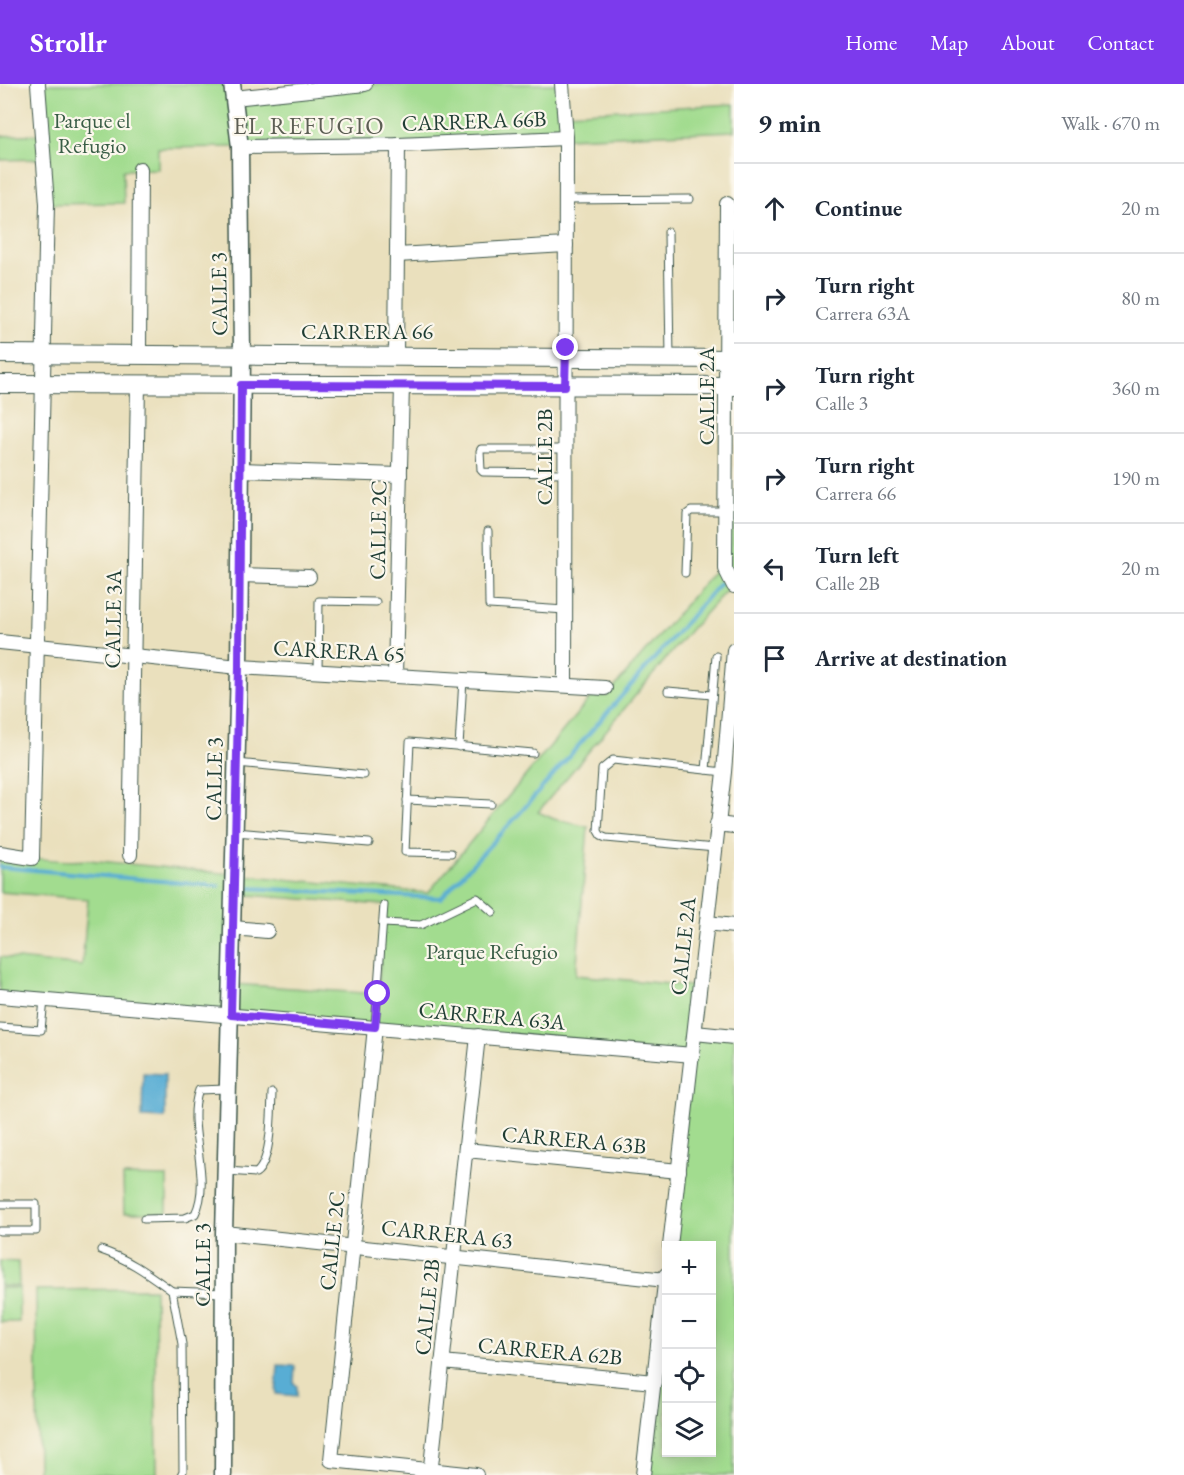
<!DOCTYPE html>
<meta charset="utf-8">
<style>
:root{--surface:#fff;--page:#f2f2f3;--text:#1f2937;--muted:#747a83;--line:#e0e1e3;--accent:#7c3aed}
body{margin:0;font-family:"EB Garamond",serif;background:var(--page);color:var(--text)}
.controls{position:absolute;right:18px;bottom:18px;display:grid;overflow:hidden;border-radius:0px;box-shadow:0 3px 15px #0003}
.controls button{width:54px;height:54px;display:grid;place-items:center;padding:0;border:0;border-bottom:2px solid var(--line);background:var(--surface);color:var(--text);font:30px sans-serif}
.stop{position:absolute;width:18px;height:18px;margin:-14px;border:4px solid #7c3aed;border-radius:50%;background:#fff}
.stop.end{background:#7c3aed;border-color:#fff;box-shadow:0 2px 6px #0008}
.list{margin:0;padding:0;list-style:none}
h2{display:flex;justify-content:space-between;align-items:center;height:78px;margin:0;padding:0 24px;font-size:26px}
h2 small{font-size:20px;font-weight:400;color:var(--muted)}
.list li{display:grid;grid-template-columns:39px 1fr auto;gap:18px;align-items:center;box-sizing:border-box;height:90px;padding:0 24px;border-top:2px solid var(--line)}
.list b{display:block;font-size:22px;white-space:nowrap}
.list p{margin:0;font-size:20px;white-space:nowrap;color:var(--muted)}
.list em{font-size:20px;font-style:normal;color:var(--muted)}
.icon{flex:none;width:33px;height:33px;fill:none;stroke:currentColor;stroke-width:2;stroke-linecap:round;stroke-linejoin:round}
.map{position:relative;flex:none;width:734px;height:1391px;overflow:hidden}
header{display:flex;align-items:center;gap:36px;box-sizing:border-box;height:84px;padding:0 30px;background:var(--accent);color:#fff}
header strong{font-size:28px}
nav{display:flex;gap:33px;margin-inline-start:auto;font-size:21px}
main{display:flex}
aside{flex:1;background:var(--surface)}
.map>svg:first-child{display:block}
.green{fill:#a2dc8f;stroke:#608c62;stroke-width:1.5;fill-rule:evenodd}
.water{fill:#58add4;stroke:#3c7584;stroke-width:1.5}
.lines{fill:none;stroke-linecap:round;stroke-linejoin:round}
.stream{stroke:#58add4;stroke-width:4}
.service-casing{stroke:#3d5549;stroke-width:9}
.minor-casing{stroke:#3d5549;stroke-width:16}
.tertiary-casing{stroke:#3d5549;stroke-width:19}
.secondary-casing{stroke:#3d5549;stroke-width:20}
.service{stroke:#fff;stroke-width:7}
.minor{stroke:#fff;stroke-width:14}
.tertiary{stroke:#fff;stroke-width:16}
.secondary{stroke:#fff;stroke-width:18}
.route{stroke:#7c3aed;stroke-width:8}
.labels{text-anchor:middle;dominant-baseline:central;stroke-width:4.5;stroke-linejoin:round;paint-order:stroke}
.park-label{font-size:22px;fill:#395d46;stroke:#fbf7ec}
.street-label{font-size:22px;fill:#1f3d34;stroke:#fbf7ec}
.neighbourhood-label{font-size:24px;letter-spacing:1.5px;fill:#5c5e54;stroke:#fbf7ec}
</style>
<header>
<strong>Strollr</strong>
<nav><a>Home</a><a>Map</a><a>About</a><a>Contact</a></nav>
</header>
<main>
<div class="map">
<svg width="734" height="1391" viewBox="0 0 734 1391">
<rect width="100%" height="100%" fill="#fbf7ec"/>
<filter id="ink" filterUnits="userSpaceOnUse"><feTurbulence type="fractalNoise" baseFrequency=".0167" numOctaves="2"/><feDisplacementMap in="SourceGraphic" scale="12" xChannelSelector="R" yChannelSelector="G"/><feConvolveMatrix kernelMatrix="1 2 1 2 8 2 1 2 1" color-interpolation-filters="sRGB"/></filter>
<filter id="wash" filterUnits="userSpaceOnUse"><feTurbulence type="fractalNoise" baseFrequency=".008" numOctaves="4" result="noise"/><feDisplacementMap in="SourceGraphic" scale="24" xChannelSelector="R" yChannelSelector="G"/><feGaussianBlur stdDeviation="1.35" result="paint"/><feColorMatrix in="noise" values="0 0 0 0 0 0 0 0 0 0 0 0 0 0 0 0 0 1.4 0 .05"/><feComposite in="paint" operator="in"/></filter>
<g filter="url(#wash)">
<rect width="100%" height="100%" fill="#eae0bd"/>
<g class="green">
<polygon points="38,0 232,0 234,14 365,0 562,0 565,29 734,20 734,47 398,61 158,64 158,85 123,86 124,119 47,120 44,75 0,76 0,52 42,50"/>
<path d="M727 427H734V502L733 499 691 545 538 728 554 735 588 743 576 891 700 903 696 949 734 953V1391H643L666 1191V1368H712V1162L670 1161 692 971 0 912V873L82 882 88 815 0 808V769C25 773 63 779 88 776L428 809 591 613 607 612 726 473ZM234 810 384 821 378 910 232 900Z"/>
<polygon points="123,1092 167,1093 167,1129 124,1129"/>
<polygon points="0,1177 18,1178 19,1202 0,1202"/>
<rect x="0" y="1204" width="19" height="34"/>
<polygon points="155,1205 157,1390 38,1391 36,1206"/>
</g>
<g class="water">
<polygon points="143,989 165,990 165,1034 142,1033"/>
<polygon points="278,1281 295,1282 294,1299 297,1302 297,1312 276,1310"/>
</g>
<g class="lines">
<g class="stream">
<polyline points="0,783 219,802"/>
<polyline points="250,804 441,814 520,729 720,499"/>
</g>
</g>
</g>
<g filter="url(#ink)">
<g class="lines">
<g class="service-casing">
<g id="service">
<polyline points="566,116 690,115"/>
<polyline points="668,148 670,274"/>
<polyline points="565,365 481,365 480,367 481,386 483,388 565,389"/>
<polyline points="488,447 489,521 565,526"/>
<polyline points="685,489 687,430 691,427 727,427"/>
<polyline points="318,587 319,517 376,518"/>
<polyline points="668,607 712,611"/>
<polyline points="459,663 463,595"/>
<polyline points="237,679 364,691"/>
<polyline points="706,686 716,572"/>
<polyline points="407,716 491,720"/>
<polyline points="235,748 369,759"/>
<polyline points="715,764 606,754 601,752 598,747 602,685 613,676 724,688"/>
<polyline points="451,769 405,768 410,658 533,669"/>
<polyline points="383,839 421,841 477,814 493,828"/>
<polyline points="0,943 41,946 44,916"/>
<polyline points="375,943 384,821"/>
<path d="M227 1087 256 1089C272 1077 271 1029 272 1009"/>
<polyline points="0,1120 36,1120 36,1147 0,1147"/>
<path d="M144 1135 185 1134 195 1130C213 1094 185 1043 199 1006L226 1005"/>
<path d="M101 1166C130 1176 147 1189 172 1207L182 1260 183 1387 181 1391"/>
<polyline points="172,1207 224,1209"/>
</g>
</g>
<g class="minor-casing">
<g id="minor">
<polyline points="562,0 566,54 565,601"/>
<polyline points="234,14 365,0"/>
<polyline points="240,63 398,61 566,54"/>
<polyline points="727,120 725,484 734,502"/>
<polyline points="397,171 566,161"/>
<polyline points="139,270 140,85"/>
<polyline points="396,271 398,61"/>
<polyline points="241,386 400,391"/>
<polyline points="240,491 309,493"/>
<polyline points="0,558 239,583 605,604"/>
<polyline points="395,591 402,301"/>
<polyline points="717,740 734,742"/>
<polyline points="0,769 32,774 47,120 38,0"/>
<polyline points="130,771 138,300"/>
<polyline points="707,839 734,842"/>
<polyline points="233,844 267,847"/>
<polyline points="0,912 693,971"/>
<polyline points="375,943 331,1376 476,1391"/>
<polyline points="695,949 734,953"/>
<polyline points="466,1066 679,1087"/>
<polyline points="224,1149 666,1196"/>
<polyline points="670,1162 724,688 734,566"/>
<polyline points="442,1278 654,1298"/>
<polyline points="430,1391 478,952"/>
<polyline points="643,1391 666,1191"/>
</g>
</g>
<g class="tertiary-casing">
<polyline id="tertiary" points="223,1391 224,1149 239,583 242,271 240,63 232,0"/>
</g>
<g class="secondary-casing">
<g id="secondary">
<polyline points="0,270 734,275"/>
<polyline points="0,300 734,302"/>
</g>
</g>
<use href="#service" class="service"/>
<use href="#minor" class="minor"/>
<use href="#tertiary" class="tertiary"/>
<use href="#secondary" class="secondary"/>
</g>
</g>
<g class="lines" filter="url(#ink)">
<polyline class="route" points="378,910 375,943 231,931 239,583 241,301 565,302 566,264"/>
</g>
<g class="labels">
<g class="park-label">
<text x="92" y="36">Parque el<tspan x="92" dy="25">Refugio</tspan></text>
<text x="492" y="867">Parque Refugio</text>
</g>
<g class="street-label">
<text transform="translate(474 37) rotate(-2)">CARRERA 66B</text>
<text transform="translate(219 210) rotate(-91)">CALLE 3</text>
<text x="367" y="247">CARRERA 66</text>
<text transform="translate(706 312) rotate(-90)">CALLE 2A</text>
<text transform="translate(544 373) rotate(-90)">CALLE 2B</text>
<text transform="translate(378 446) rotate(-89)">CALLE 2C</text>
<text transform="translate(113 535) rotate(-89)">CALLE 3A</text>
<text transform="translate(339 567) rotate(3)">CARRERA 65</text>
<text transform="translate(214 695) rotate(-89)">CALLE 3</text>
<text transform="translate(683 862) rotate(-84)">CALLE 2A</text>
<text transform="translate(492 932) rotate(5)">CARRERA 63A</text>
<text transform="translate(574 1056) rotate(5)">CARRERA 63B</text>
<text transform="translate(447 1150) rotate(6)">CARRERA 63</text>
<text transform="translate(332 1157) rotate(-84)">CALLE 2C</text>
<text transform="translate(202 1181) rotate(-90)">CALLE 3</text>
<text transform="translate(427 1223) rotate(-84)">CALLE 2B</text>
<text transform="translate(550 1267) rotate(5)">CARRERA 62B</text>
</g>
<g class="neighbourhood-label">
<text x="309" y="41">EL REFUGIO</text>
</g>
</g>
</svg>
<div class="controls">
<button>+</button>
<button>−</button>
<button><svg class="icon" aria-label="locate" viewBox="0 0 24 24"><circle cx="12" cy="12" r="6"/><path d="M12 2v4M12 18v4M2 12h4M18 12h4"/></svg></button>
<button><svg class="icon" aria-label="layers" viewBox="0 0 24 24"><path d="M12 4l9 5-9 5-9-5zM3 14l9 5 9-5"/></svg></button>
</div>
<div class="stop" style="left:378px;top:910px"></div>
<div class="stop end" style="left:566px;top:264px"></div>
</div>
<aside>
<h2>9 min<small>Walk · 670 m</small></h2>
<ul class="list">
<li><svg class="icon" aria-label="ahead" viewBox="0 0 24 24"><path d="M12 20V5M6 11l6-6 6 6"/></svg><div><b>Continue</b></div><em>20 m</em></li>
<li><svg class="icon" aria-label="right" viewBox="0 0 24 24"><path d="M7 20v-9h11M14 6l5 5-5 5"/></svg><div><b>Turn right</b><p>Carrera 63A</p></div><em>80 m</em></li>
<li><svg class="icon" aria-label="right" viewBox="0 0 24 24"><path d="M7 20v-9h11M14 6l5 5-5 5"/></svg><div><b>Turn right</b><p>Calle 3</p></div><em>360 m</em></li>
<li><svg class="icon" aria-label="right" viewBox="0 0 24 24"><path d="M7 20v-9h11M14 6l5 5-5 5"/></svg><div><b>Turn right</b><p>Carrera 66</p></div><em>190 m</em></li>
<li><svg class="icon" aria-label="left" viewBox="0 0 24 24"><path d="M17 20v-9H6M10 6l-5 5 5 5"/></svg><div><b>Turn left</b><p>Calle 2B</p></div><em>20 m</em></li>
<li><svg class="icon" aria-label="arrive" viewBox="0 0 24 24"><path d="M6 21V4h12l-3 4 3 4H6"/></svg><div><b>Arrive at destination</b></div></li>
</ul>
</aside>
</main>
